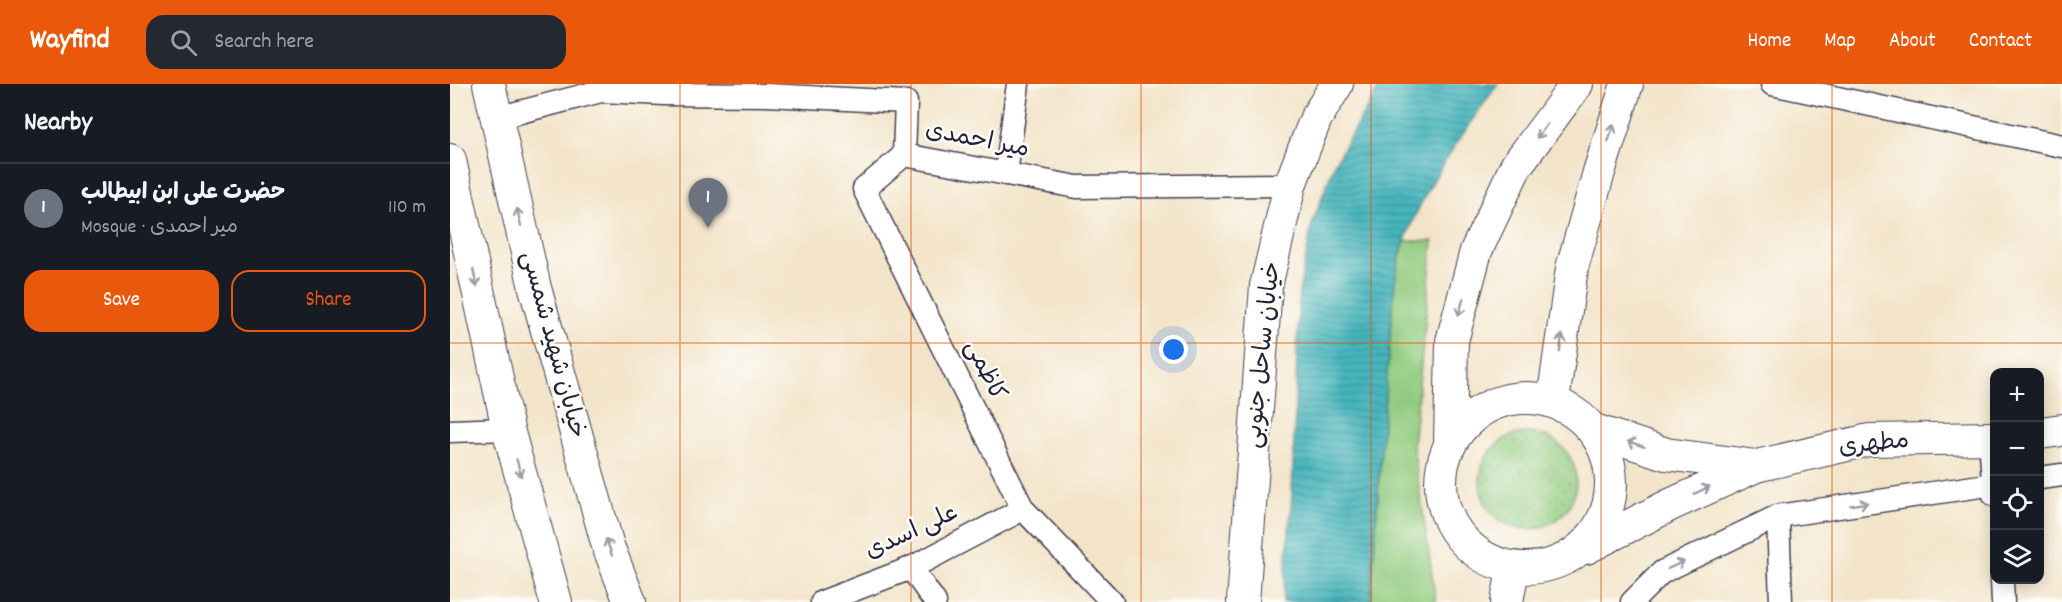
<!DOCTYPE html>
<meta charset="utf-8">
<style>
:root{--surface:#171b24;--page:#242831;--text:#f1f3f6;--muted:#9ea1a6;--line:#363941;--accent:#ea580c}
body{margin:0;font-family:Dekko,"Playpen Sans Arabic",sans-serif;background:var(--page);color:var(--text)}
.controls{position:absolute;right:18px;bottom:18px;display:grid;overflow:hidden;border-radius:12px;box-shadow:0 3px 15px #0003}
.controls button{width:54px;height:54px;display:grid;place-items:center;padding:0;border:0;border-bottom:2px solid var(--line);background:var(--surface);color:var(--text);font:30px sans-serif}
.you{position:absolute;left:724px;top:266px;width:21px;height:21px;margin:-15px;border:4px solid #fff;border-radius:50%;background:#1a73e8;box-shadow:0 0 0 9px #1a73e833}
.badge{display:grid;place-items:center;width:39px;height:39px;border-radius:50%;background:var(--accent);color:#fff;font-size:20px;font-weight:700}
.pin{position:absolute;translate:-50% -50px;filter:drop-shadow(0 2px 3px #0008)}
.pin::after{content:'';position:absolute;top:32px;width:21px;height:18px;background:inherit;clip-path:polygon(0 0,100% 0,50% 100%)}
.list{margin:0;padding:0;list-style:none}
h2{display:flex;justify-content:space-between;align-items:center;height:78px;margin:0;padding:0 24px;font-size:26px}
h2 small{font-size:20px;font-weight:400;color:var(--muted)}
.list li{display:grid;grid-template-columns:39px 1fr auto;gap:18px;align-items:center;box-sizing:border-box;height:90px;padding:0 24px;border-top:2px solid var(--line)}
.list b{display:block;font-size:22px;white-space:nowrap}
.list p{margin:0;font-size:20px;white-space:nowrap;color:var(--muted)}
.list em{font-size:20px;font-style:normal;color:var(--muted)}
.actions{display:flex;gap:12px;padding:18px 24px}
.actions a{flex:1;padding:14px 0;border:2px solid var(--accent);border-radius:18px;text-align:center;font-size:21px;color:var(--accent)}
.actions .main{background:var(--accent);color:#fff}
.icon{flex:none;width:33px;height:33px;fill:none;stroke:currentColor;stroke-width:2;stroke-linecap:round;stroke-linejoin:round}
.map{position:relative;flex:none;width:1612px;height:518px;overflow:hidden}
header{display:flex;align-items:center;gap:36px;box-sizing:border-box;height:84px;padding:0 30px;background:var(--accent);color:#fff}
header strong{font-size:28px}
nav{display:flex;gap:33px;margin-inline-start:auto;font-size:21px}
.search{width:420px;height:54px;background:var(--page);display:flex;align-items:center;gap:15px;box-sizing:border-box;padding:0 21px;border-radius:18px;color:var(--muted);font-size:22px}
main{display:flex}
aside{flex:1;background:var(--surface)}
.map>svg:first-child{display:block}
.grass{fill:#91cb7f;stroke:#5a765d;stroke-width:1.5}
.garden{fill:url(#garden-dots);stroke:#5a765d;stroke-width:1.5}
.water{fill:url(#water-rules);stroke:#346c7c;stroke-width:1.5}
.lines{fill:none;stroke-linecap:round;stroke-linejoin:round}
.street-casing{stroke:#413f50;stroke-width:25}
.secondary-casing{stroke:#413f50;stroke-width:34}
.street{stroke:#fff;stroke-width:22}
.secondary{stroke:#fff;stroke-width:32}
.oneway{stroke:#9c9ca7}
.grid{fill:none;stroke:#de560e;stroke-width:1.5;stroke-opacity:0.55}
.labels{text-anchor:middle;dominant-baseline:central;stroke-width:5;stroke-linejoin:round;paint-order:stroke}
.street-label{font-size:24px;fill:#22223b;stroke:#fdfcf7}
</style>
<header>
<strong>Wayfind</strong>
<div class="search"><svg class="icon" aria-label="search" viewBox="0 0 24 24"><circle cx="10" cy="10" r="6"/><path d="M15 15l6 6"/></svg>Search here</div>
<nav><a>Home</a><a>Map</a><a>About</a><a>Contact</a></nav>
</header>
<main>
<aside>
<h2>Nearby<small></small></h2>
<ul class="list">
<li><span class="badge" style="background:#6b7280">1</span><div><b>حضرت علی ابن ابیطالب</b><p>Mosque · میر احمدی</p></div><em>110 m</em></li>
</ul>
<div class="actions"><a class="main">Save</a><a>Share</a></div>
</aside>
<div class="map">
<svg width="1612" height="518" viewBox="0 0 1612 518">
<defs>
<pattern id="garden-dots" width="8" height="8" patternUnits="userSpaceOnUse" patternTransform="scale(1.5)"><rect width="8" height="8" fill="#91cb7f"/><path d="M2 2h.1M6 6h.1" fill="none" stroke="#7dae6f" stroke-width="1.8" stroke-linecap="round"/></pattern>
<pattern id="water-rules" width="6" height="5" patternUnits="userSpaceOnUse" patternTransform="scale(1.5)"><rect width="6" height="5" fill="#45b5bc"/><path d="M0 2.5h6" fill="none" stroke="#39939a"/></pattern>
</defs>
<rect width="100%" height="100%" fill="#fdfcf7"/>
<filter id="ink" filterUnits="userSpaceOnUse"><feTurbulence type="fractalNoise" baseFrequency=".0167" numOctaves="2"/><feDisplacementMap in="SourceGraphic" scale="12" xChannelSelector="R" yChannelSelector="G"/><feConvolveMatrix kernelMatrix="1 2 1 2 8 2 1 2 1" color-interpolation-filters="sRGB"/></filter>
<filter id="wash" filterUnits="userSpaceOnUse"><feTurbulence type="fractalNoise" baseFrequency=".008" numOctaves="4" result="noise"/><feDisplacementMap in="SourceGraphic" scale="24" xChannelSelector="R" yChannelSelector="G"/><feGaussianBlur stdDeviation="1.35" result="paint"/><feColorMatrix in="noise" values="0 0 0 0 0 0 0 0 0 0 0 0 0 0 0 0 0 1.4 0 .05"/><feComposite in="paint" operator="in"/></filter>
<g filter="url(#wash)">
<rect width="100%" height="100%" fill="#f3e4c9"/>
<polygon class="grass" points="954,157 983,157 963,362 986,518 921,518 935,308 945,193"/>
<circle class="garden" cx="1078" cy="397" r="48"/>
<path class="water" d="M931 0H1048C1014 48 976 99 955 156 942 191 942 231 939 268 931 351 926 435 921 518H833L842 412 849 209 862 140 885 78Z"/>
</g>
<g filter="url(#ink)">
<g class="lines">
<g class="street-casing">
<g id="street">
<polyline points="1322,0 1612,62"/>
<polyline points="47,34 151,7 214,10 317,11 456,18 454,71 627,103 840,101"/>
<polyline points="454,71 414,105 573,425 662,518"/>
<polyline points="556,90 568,0"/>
<polyline points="0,347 58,345"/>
<polyline points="1540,354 1544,411"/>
<polyline points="1590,394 1612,391"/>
<polyline points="1328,432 1331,518"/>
<polyline points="461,484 485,518"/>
<polyline points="1552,496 1553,518"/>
<polyline points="372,518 461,484 573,425"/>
<polyline points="1182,518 1212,488 1328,432 1544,400"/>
</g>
</g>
<g class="secondary-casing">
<g id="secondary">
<polyline points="39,0 85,204 158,462 180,518"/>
<polyline points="0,76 58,345 106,518"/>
<circle cx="1076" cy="399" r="85"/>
<polyline points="1103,317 1122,184 1149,88 1177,0"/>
<polyline points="1144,346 1216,370 1306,382"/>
<polyline points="1590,349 1612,346"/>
<polyline points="1000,361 1002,257 1026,167 1066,82 1127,0"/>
<polyline points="1136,464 1220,421 1306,382 1419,356 1544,354"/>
<polyline points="793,518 816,202 840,101 866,34 887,0"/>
<polyline points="1057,518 1063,485"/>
</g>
</g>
<use href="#street" class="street"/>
<use href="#secondary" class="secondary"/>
</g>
<defs><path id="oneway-shaft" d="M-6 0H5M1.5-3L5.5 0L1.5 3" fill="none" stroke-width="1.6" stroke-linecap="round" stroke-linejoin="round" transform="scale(1.5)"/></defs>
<g class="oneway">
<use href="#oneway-shaft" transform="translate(1092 47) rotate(127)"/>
<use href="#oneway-shaft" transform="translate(1161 49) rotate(-72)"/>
<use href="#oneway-shaft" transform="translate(69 133) rotate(-103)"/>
<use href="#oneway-shaft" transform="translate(25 194) rotate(78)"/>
<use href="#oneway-shaft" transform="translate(1011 223) rotate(105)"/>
<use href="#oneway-shaft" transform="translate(1111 259) rotate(-82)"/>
<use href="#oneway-shaft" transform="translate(1186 360) rotate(-161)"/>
<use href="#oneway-shaft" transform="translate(69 384) rotate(74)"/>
<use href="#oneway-shaft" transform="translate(1252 406) rotate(-25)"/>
<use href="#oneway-shaft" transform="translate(1409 420) rotate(-9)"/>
<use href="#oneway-shaft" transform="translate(159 463) rotate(-109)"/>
<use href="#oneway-shaft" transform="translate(1226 481) rotate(-25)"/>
</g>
</g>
<path class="grid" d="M230 0V518M461 0V518M691 0V518M921 0V518M1151 0V518M1382 0V518M0 259H1612"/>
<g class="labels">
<g class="street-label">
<text transform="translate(527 57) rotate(11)">میر احمدی</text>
<text transform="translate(102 261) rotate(75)">خیابان شهید شمسی</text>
<text transform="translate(814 271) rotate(-84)">خیابان ساحل جنوبی</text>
<text transform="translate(534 287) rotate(64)">کاظمی</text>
<text transform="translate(1424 361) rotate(-6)">مطهری</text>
<text transform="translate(462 449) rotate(-25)">علی اسدی</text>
</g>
</g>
</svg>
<div class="controls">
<button>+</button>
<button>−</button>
<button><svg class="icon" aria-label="locate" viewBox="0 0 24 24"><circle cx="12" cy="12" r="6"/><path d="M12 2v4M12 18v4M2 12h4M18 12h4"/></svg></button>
<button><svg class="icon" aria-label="layers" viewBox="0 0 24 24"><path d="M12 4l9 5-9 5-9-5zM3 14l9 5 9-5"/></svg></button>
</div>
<div class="you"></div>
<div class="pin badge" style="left:258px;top:144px;background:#6b7280">1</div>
</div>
</main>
